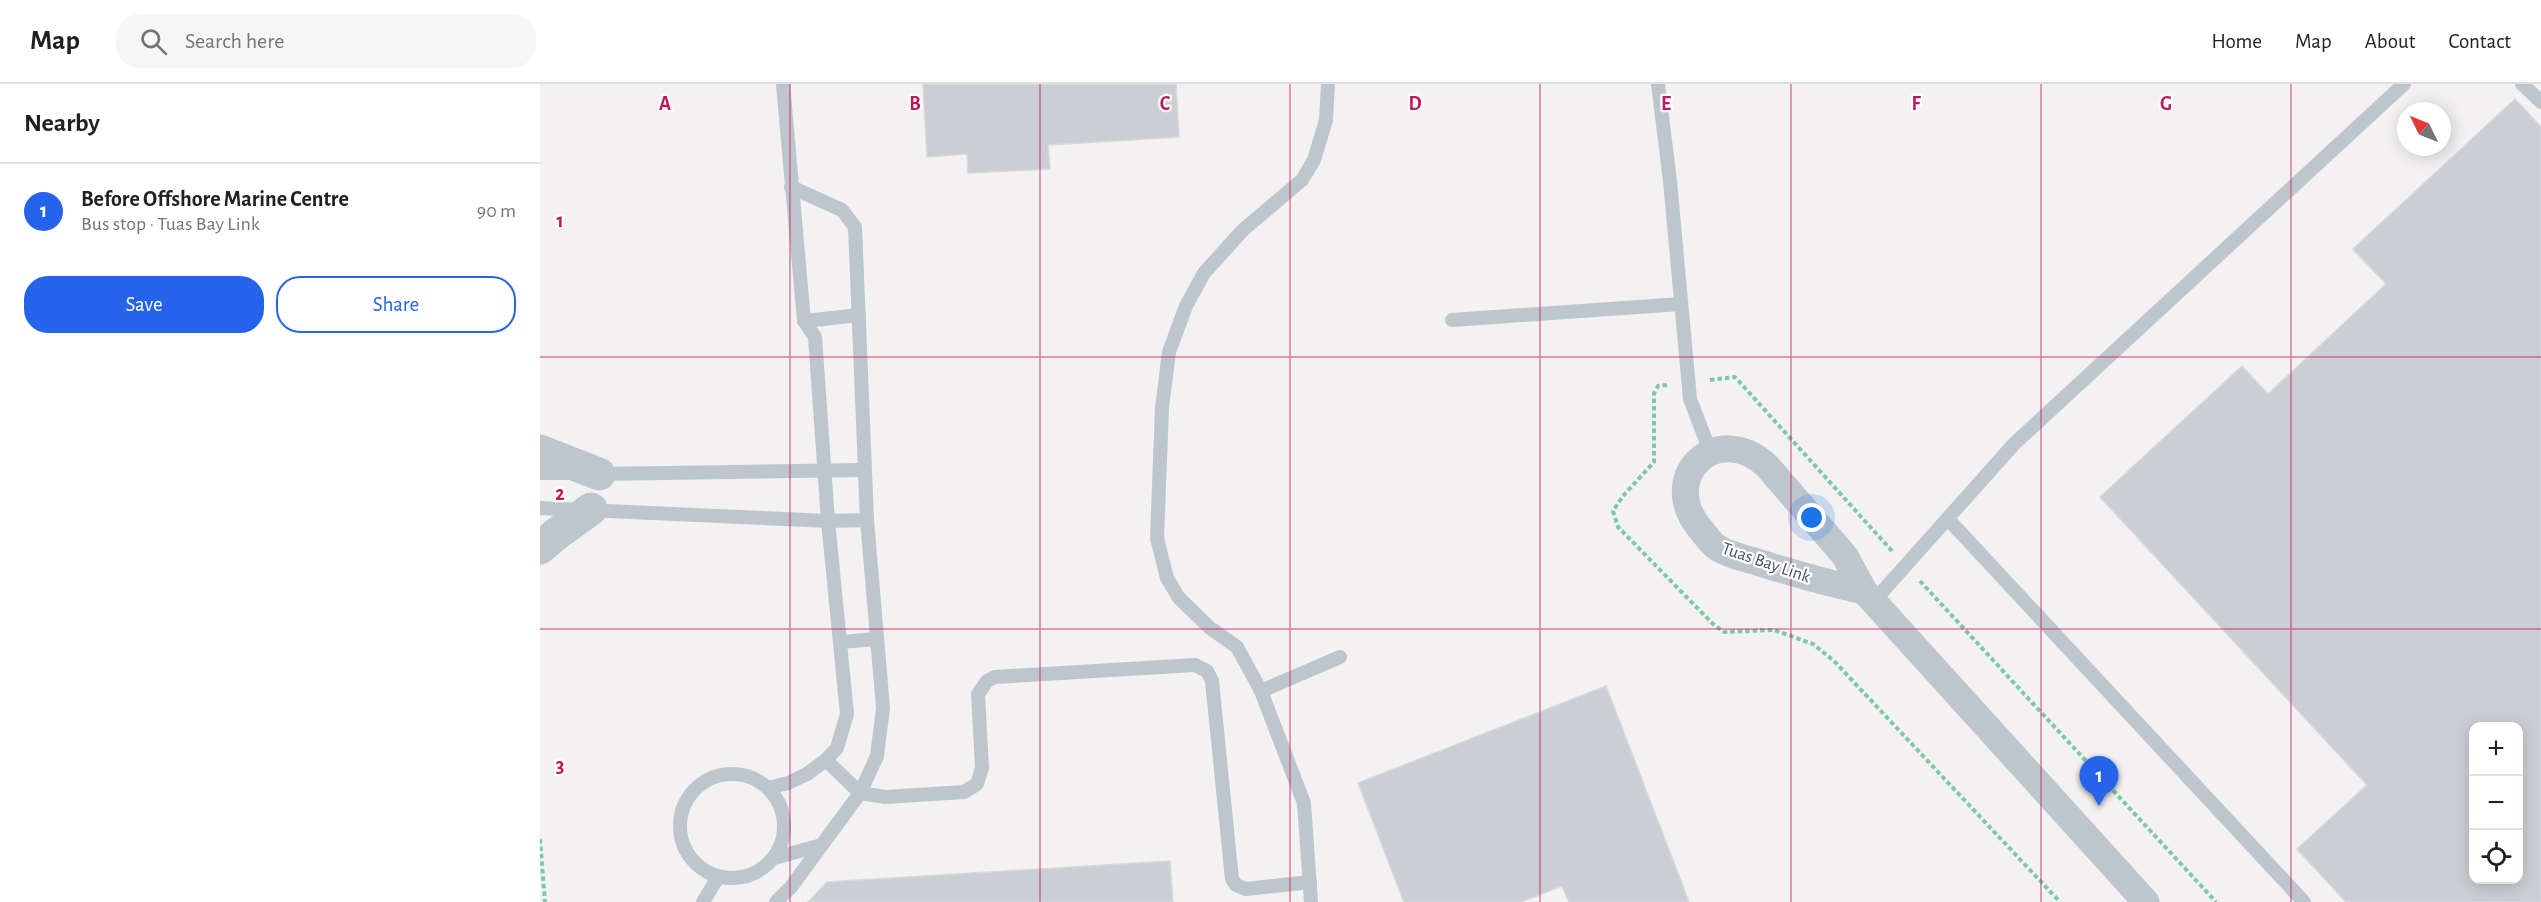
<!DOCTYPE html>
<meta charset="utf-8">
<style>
:root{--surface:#fff;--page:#f6f6f6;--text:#202124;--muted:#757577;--line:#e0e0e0;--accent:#2563eb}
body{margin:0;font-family:"Alegreya Sans",sans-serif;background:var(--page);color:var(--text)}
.controls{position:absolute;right:18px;bottom:18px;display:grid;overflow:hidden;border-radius:12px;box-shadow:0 3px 15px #0003}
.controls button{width:54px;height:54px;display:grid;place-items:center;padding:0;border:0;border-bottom:2px solid var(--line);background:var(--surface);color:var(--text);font:30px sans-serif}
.compass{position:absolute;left:1857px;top:18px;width:54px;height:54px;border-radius:50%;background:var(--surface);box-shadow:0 3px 15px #0003;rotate:313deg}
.you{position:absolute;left:1272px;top:434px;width:21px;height:21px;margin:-15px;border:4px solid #fff;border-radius:50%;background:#1a73e8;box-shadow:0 0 0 9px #1a73e833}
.badge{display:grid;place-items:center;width:39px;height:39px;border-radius:50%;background:var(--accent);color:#fff;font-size:20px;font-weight:700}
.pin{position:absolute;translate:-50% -50px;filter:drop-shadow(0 2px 3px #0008)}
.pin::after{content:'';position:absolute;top:32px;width:21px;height:18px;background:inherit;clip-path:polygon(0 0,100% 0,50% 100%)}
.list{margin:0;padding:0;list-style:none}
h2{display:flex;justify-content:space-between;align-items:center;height:78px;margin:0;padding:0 24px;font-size:26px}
h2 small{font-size:20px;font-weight:400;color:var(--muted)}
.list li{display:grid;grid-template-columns:39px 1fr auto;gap:18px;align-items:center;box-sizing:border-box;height:96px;padding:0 24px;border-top:2px solid var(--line)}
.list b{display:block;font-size:22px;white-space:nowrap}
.list p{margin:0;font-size:20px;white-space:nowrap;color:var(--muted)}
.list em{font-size:20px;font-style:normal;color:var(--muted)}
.actions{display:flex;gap:12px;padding:18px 24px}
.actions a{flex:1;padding:14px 0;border:2px solid var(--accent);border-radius:24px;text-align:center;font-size:21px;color:var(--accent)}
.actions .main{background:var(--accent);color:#fff}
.icon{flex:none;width:33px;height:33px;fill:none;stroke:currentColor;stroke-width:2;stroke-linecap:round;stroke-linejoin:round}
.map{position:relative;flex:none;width:2001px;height:818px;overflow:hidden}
header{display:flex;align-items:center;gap:36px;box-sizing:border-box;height:84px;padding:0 30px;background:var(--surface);border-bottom:2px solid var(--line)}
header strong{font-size:28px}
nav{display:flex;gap:33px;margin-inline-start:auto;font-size:21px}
.search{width:420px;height:54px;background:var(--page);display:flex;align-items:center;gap:15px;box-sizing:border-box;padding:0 21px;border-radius:24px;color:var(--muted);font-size:22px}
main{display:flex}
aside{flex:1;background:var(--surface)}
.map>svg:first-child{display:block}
.building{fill:#cbced3;stroke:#d5d8dc;stroke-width:1.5;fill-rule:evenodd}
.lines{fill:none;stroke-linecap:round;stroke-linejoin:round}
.path{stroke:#7dcaa1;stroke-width:4;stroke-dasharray:4.5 3;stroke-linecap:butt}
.service{stroke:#bec6cd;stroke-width:14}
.minor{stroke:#bec6cd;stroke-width:27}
.tertiary{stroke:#bec6cd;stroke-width:33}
.grid{fill:none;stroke:#c2185b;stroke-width:1.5;stroke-opacity:0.55}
.labels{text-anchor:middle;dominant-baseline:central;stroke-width:4.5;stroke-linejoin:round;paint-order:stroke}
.street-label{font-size:18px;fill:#4a555e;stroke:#fff}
.grid-label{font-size:20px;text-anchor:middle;font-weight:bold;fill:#c2185b;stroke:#fff;stroke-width:4.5;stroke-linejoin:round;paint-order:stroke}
</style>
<header>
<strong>Map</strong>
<div class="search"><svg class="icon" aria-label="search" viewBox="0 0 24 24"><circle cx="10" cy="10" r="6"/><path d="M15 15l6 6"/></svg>Search here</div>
<nav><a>Home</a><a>Map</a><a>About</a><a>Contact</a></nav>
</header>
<main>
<aside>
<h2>Nearby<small></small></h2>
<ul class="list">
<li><span class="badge">1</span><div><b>Before Offshore Marine Centre</b><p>Bus stop · Tuas Bay Link</p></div><em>90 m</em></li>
</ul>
<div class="actions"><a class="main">Save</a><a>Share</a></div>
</aside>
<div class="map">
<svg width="2001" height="818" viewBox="0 0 2001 818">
<rect width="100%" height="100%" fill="#f3f1f1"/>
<g class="building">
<polygon points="383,0 636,0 639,53 508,61 510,85 428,89 427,70 387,73"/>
<path d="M1975 15 2001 43V818H1806L1757 765 1827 701 1560 413 1702 282 1728 310 1846 200 1813 165ZM1934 642H1978V796H1934Z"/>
<polygon points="1066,602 1149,818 1029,818 1022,802 981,818 864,818 818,699"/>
<polygon points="630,777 633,818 268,818 287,798"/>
</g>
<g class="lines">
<g class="path">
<polyline points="1170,296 1195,293 1352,467"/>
<polyline points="1127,301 1118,302 1114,309 1114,378 1083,412 1073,427 1078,443 1173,540 1184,548 1234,546 1273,560 1294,577 1520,818"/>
<polyline points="1380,497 1676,818"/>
<polyline points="0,755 5,818"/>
</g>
<g class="service">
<polyline points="1118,0 1130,97 1150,315 1170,367"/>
<polyline points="1982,0 2001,18"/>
<polyline points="912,236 1141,220"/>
<polyline points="264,237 319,231"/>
<polyline points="0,389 28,389"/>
<polyline points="59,390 324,386"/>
<polyline points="0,424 288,437 327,436"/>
<polyline points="1408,435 1764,818"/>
<polyline points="1334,517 1474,360 1864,0"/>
<polyline points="300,558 337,555"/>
<polyline points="721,607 800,573"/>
<polyline points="286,676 320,709 345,713 424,708 437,700 442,684 438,610 447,597 455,593 655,581 667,587 672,597 692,795 696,801 706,805 770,798"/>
<circle cx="192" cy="742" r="52"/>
<polyline points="228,704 248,699 267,690 286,676 297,664 307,630 288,437 275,253 264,237 243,0"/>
<polyline points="234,774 282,761"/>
<polyline points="163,818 178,793"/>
<polyline points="236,818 251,803 320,709 337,672 343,624 327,436 315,143 302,126 251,103"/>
<polyline points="771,818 764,719 721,607 697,563 670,544 639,514 627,494 617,454 622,324 629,268 646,222 664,189 703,146 762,96 774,76 786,36 788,0"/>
</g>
<path class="minor" d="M1324 507C1287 499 1252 489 1217 478 1204 474 1189 471 1178 464 1171 460 1167 453 1162 447 1115 394 1177 335 1227 382L1305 472 1324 507 1606 818"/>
<g class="tertiary">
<polyline points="0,367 59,390"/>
<polyline points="0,464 15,451 51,425"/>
</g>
</g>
<path class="grid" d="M250 0V818M500 0V818M750 0V818M1000 0V818M1251 0V818M1501 0V818M1751 0V818M0 273H2001M0 545H2001"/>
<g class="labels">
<g class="street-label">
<text transform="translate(1226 479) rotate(19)">Tuas Bay Link</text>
</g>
</g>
<g class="grid-label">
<text x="125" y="26">A</text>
<text x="375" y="26">B</text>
<text x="625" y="26">C</text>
<text x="875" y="26">D</text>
<text x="1126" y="26">E</text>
<text x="1376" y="26">F</text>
<text x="1626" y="26">G</text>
<text x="20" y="143">1</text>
<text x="20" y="416">2</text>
<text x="20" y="688">3</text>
</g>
</svg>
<div class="controls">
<button>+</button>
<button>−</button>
<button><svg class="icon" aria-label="locate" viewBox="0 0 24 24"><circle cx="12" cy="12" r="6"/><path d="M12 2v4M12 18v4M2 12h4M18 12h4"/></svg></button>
</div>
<svg class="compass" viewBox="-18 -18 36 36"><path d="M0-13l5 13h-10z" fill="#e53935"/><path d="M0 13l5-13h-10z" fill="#757577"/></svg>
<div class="you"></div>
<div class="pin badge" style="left:1559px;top:722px">1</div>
</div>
</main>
